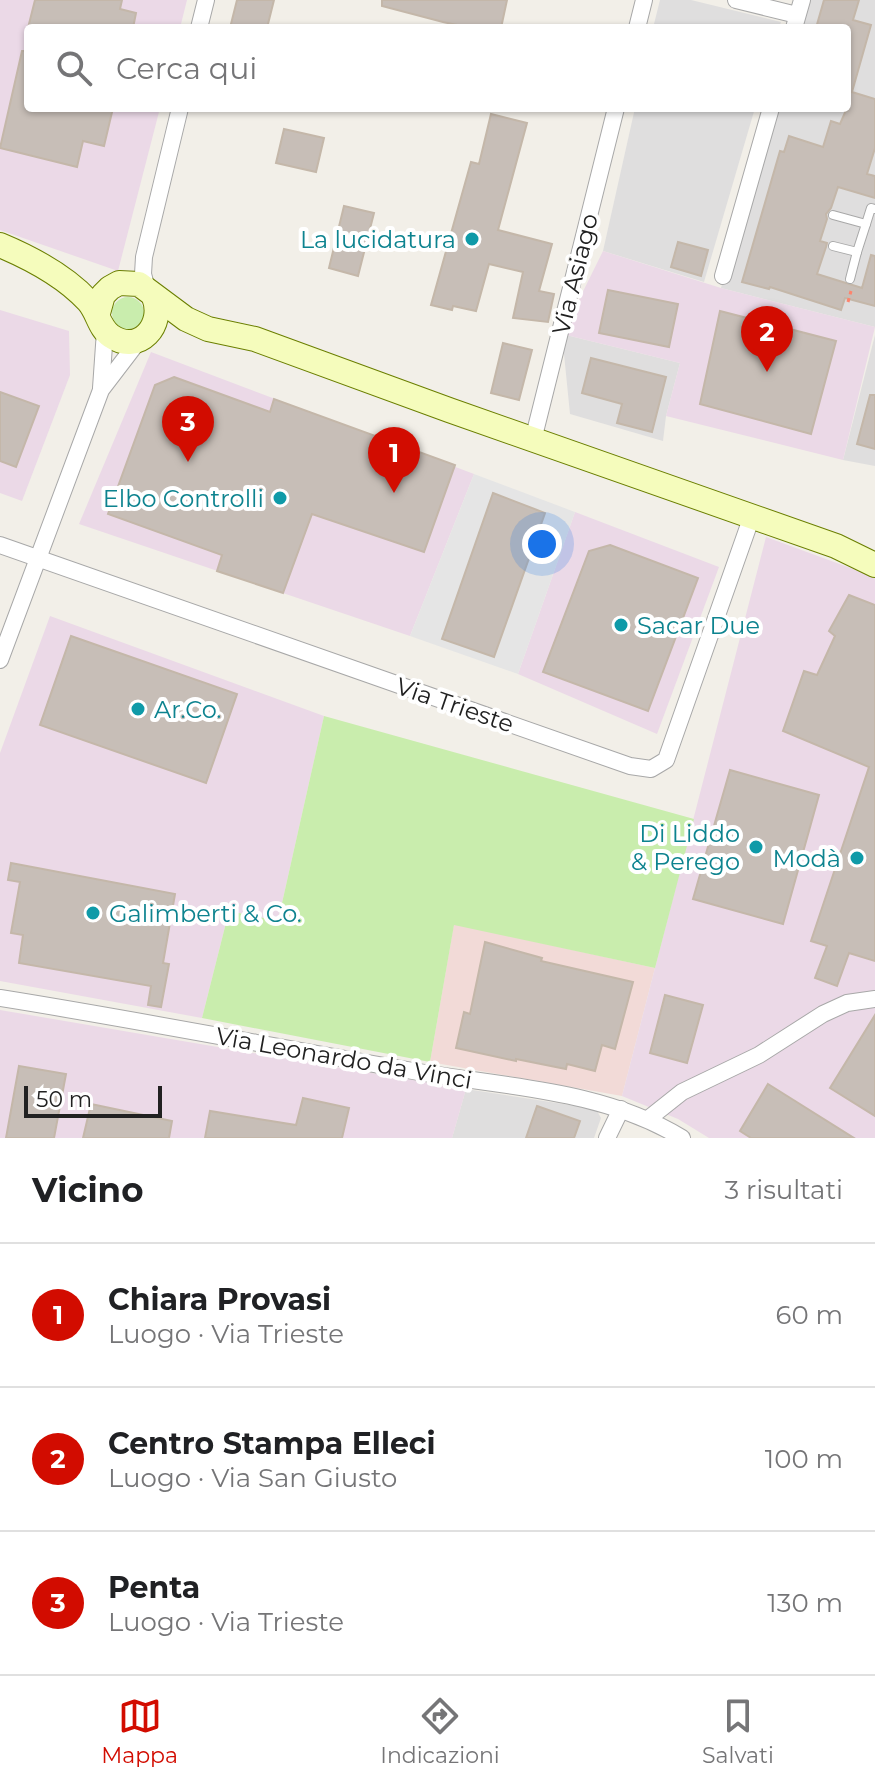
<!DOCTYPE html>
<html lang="it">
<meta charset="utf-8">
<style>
:root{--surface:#fff;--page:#f6f6f6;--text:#202124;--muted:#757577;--line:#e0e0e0;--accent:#d20c00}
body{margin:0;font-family:Montserrat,sans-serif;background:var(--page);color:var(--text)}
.scale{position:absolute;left:24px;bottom:20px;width:138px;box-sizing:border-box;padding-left:8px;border:4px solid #212121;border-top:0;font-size:22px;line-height:28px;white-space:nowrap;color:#212121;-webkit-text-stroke:6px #fff;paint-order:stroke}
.you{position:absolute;left:542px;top:544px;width:28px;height:28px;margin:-20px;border:6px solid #fff;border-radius:50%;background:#1a73e8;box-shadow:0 0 0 12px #1a73e833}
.badge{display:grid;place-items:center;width:52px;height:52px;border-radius:50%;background:var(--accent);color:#fff;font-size:26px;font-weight:700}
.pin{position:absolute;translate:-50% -66px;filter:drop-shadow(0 2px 4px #0008)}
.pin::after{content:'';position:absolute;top:42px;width:28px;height:24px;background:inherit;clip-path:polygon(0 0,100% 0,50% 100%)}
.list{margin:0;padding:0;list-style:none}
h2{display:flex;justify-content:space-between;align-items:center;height:104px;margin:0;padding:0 32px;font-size:34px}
h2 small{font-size:26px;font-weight:400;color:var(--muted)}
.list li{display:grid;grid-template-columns:52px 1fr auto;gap:24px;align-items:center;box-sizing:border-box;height:144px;padding:0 32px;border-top:2px solid var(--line)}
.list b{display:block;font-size:30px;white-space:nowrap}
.list p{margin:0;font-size:26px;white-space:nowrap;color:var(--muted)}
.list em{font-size:26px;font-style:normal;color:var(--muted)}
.icon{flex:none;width:44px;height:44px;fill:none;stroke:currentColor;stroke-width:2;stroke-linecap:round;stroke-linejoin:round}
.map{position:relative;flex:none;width:875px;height:1138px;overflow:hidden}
.search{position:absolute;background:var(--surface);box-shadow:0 2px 6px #0004;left:24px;right:24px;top:24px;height:88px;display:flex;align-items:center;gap:20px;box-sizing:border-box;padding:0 28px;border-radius:8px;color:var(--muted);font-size:30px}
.sheet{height:536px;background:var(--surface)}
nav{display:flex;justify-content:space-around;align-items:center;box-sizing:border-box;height:112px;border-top:2px solid var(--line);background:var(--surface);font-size:22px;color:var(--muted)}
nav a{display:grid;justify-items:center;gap:4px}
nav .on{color:var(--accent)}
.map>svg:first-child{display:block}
.residential{fill:#dfdede}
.commercial{fill:#f2dad7}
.industrial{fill:#ebd9e7}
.grass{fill:#c9edad}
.parking{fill:#e5e5e5}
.building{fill:#c7beb7;stroke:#c4b7a9;stroke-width:2}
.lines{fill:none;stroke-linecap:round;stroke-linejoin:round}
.lane-casing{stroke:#a8a8a8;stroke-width:10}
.street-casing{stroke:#a8a8a8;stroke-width:18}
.secondary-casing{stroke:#6b7f01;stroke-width:26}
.path{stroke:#fe836c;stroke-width:3;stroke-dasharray:4 4;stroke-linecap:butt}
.lane{stroke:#fff;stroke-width:8}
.street{stroke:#fff;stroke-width:16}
.secondary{stroke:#f5fcbc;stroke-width:24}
.culture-dot{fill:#0f9aa8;stroke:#fff;stroke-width:3}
.labels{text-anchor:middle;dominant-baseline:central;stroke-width:8;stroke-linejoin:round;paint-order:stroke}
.culture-label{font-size:24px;fill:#0d838f;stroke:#fff;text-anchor:end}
.street-label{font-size:24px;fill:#212121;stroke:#fff}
</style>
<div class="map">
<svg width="875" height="1138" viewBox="0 0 875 1138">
<rect width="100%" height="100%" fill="#f2efe8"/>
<g class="residential">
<polygon points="660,0 691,0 781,22 779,28 653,28"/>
<polygon points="804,0 875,0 875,327 721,288 772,108 847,108 847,28 795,28"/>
<polygon points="635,108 755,108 704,282 603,251"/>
<polygon points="562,334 680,363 666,416 663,441 570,414"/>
<polygon points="875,335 875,466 843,460"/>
<polygon points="466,1089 596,1109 601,1118 594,1138 452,1138"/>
</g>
<polygon class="commercial" points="454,924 655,968 622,1096 430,1062"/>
<g class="industrial">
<polygon points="0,0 187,0 180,28 28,28 28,108 160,108 118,271 0,230"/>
<polygon points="603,251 721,288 875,327 843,460 666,416 680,363 562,334"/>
<polygon points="0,310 69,331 70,375 22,501 0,493"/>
<polygon points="151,352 474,474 410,636 79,524"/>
<polygon points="575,512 719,567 657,734 518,674"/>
<polygon points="766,537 875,577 875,1138 709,1138 678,1119 622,1096"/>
<polygon points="50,616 324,716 278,921 229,911 202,1018 0,981 0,753"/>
<polygon points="0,1010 466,1089 452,1138 0,1138"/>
</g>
<g class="grass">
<circle cx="128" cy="313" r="16"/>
<polygon points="324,716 694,819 655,968 454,925 430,1062 202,1018 229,911 278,921"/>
</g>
<polygon class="parking" points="474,474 575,512 518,674 410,636"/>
<g class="building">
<polygon points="35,0 122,0 120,9 136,13 133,28 28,28"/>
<polygon points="237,0 274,0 267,28 230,28"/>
<polygon points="382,0 507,0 501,28 471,28 443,22 382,6"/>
<polygon points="824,0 859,0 853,20 871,25 852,92 875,99 875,148 867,174 875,176 875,198 838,187 831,208 826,214 827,219 820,241 827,243 826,247 817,274 862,288 871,255 875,256 875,306 845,298 841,310 770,287 769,289 742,282 780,151 784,152 789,136 823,147 831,121 840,124 847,108 847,28 816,28"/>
<polygon points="22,51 28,51 28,108 113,108 104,146 83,141 77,167 0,148"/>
<polygon points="491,114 527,123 498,230 552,244 539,291 554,294 548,322 513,318 523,272 489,264 476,311 453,306 452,310 431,305 471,162 479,164"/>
<polygon points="284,129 324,138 316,172 276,163"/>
<polygon points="344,206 374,213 358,276 329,268"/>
<polygon points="678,242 708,250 701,276 671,267"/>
<polygon points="608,290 678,304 669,347 599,333"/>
<polygon points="720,311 836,341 811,434 700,404"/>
<polygon points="503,343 532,350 519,400 491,393"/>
<polygon points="591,358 666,377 652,432 617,423 622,404 582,393"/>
<polygon points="174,377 270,412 274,399 455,465 424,552 312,514 283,593 217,571 222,555 108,514 155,385"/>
<polygon points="0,392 39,406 16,467 0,461"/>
<polygon points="870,395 875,395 875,449 857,444"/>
<polygon points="493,493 545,513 494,657 442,639"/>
<polygon points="610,545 698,578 648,711 543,672 589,551"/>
<polygon points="849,595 875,605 875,961 849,953 837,986 815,978 827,946 811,941 869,767 783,731 804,671 817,675 835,636 829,631"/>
<polygon points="71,636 237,694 206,783 40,725"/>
<polygon points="730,770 819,795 783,924 693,899"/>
<polygon points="11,863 175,894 163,963 169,964 161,1007 148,1005 151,986 19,963 23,935 11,933 20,882 8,880"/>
<polygon points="485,942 542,958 541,961 633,982 615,1049 602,1045 595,1071 567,1064 566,1069 516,1059 516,1061 456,1048 464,1012 470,1014"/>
<polygon points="665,995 703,1005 687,1063 650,1053"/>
<polygon points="875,1015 875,1116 830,1088"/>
<polygon points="19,1066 66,1074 54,1138 6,1138"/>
<polygon points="768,1084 854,1138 751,1138 740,1131"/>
<polygon points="303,1098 349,1108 342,1138 205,1138 210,1111 296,1125"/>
<polygon points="91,1104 172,1121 169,1138 83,1138"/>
<polygon points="537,1106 580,1121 574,1138 526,1138"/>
</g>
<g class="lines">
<g class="lane-casing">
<g id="lane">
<polyline points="833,215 866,224 871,208 875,209"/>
<polyline points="833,246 857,252 866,224"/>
<polyline points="850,279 857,252"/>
</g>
</g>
<g class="street-casing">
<g id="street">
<polyline points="736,0 797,15"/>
<polyline points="199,28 206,0"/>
<polyline points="637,28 644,0"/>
<polyline points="794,28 802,0"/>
<polyline points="723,276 771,108"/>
<polyline points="147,289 143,274 144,257 180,108"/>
<polyline points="101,388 105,331"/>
<polyline points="533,440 616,108"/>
<polyline points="0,545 630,766 651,769 666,760 752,516"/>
<polyline points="0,660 101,390 140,339"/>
<path d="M0 998C138 1020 275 1047 413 1071 503 1087 602 1089 682 1138"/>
<polyline points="648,1119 682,1092 759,1055 823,1014 847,1003 875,999"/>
<polyline points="607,1138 621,1109"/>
</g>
</g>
<g class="secondary-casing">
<g id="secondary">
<path d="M0 245C31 258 65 276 88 301 98 312 99 328 111 336 139 355 165 325 154 297"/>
<polyline points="98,313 103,295 110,288 119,283 139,284 186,319 208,329 255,339 449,410 836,546 875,565"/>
</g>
</g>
<polyline class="path" points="848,302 851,291"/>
<use href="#lane" class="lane"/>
<use href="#street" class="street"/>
<use href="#secondary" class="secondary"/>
</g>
<g class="culture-dot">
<circle cx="472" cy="239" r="8"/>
<circle cx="280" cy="498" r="8"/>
<circle cx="621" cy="625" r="8"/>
<circle cx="138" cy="709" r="8"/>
<circle cx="756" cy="847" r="8"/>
<circle cx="857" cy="858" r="8"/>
<circle cx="93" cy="913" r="8"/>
</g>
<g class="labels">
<g class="culture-label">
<text x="456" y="239">La lucidatura</text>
<text x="264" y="498">Elbo Controlli</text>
<text x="637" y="625" text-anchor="start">Sacar Due</text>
<text x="154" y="709" text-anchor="start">Ar.Co.</text>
<text x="740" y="833">Di Liddo<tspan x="740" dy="28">&amp; Perego</tspan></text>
<text x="841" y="858">Modà</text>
<text x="109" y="913" text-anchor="start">Galimberti &amp; Co.</text>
</g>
<g class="street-label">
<text transform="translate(575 274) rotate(-76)">Via Asiago</text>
<text transform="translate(455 705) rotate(19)">Via Trieste</text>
<text transform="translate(344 1058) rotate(10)">Via Leonardo da Vinci</text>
</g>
</g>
</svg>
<div class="scale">50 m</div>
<div class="you"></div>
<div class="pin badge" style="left:394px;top:493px">1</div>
<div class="pin badge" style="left:767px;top:372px">2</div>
<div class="pin badge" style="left:188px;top:462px">3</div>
<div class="search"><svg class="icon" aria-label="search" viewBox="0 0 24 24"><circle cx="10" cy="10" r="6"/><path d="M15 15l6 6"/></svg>Cerca qui</div>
</div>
<section class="sheet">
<h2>Vicino<small>3 risultati</small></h2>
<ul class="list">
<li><span class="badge">1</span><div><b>Chiara Provasi</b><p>Luogo · Via Trieste</p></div><em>60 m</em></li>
<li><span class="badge">2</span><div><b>Centro Stampa Elleci</b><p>Luogo · Via San Giusto</p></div><em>100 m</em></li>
<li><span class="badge">3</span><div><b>Penta</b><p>Luogo · Via Trieste</p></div><em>130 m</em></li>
</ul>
</section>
<nav>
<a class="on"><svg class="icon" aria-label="map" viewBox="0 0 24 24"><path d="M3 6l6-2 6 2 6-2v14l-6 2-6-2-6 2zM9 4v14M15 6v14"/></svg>Mappa</a>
<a><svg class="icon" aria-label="directions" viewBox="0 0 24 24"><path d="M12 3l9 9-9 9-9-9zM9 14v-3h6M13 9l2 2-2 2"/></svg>Indicazioni</a>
<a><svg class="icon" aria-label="saved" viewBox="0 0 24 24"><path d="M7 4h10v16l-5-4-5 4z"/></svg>Salvati</a>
</nav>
